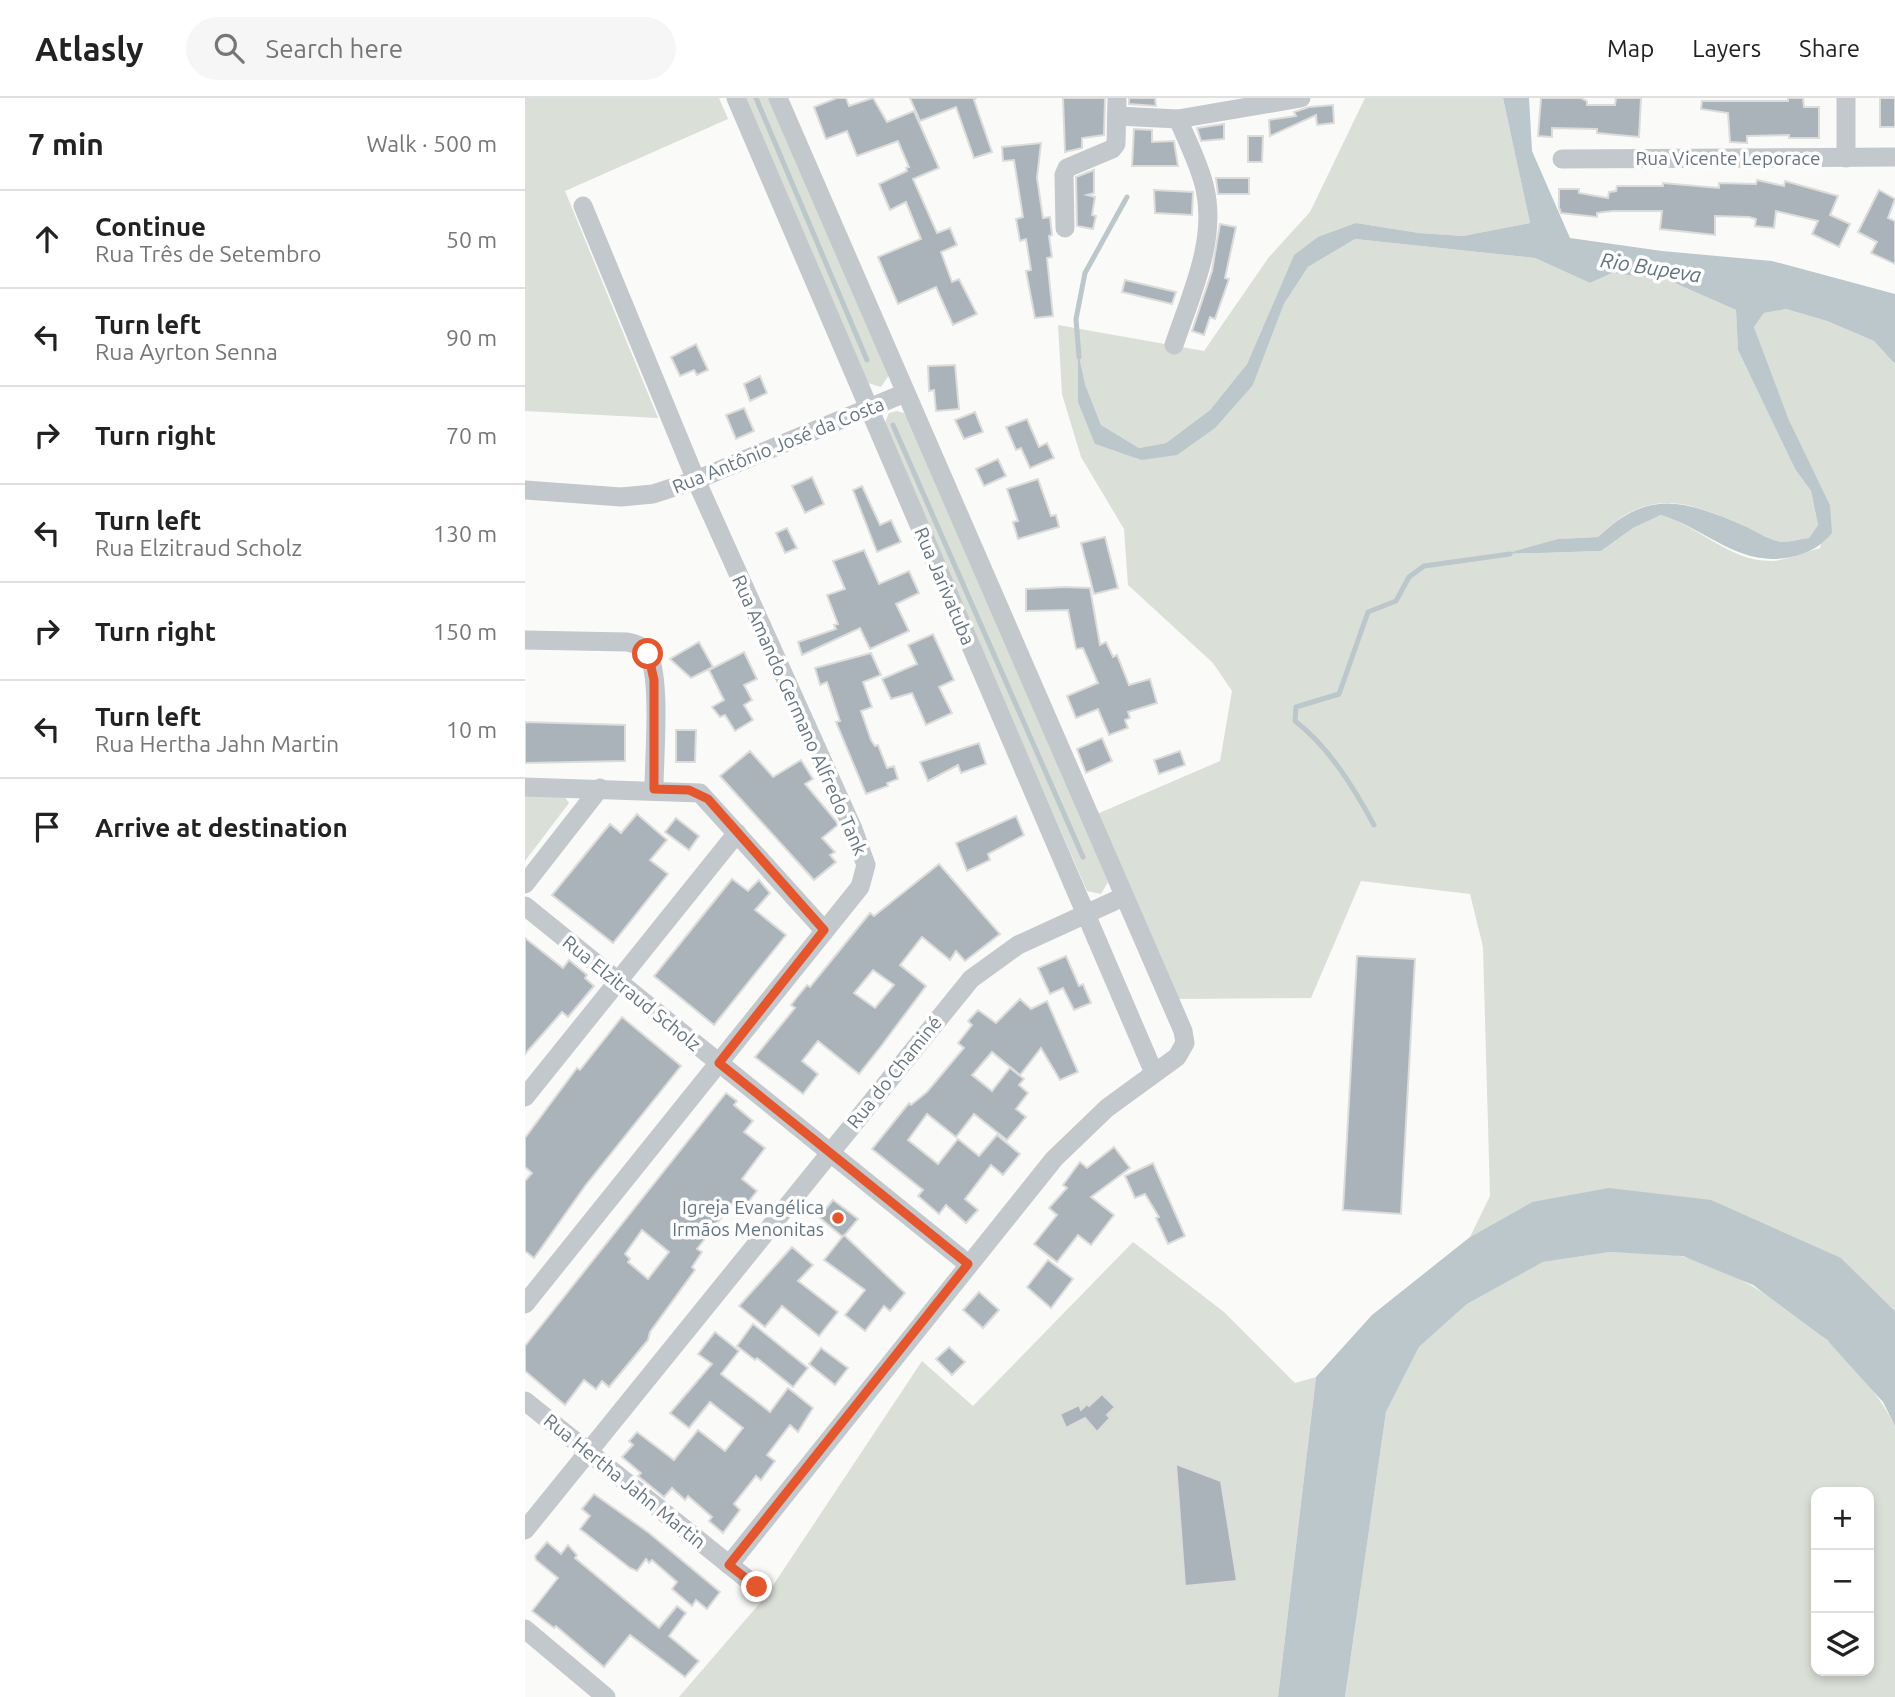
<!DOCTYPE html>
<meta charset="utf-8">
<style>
:root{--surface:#fff;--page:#f6f6f6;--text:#222;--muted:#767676;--line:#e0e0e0}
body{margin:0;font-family:Ubuntu,sans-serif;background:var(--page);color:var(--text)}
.controls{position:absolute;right:21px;bottom:21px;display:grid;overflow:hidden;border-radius:14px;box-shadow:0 4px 10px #0003}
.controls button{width:63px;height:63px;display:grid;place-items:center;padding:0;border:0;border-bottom:2px solid var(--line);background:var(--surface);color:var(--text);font:35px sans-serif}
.stop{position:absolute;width:21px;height:21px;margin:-16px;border:5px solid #e4572e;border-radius:50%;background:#fff}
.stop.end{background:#e4572e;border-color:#fff;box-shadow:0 2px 7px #0008}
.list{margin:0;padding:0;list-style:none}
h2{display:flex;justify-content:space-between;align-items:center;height:91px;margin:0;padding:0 28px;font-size:30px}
h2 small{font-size:23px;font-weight:400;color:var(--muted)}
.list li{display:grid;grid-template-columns:46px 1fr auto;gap:21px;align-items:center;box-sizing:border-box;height:98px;padding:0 28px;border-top:2px solid var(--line)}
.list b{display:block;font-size:26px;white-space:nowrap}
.list p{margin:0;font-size:23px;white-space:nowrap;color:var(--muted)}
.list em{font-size:23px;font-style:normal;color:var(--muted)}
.icon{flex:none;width:38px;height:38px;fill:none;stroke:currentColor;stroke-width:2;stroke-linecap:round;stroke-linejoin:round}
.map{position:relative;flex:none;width:1370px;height:1599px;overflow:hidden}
header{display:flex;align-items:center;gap:42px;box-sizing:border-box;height:98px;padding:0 35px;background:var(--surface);border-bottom:2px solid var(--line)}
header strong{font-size:33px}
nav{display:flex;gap:38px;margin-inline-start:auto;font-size:24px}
.search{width:490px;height:63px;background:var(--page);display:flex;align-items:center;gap:18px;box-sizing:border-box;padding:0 24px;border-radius:38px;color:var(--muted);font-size:26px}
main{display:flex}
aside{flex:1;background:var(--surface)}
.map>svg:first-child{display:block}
.green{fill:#dadfd7;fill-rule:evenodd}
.water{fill:#bbc7cb}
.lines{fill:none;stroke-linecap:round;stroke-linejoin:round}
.stream{stroke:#bbc7cb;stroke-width:5}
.building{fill:#aab3b9;stroke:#dcdcda;stroke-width:2;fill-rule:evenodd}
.minor{stroke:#c3c8cc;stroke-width:19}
.route{stroke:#e4572e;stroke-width:9}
.poi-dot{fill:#e4572e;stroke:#fff;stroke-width:2.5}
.labels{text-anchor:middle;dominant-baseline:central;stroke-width:7;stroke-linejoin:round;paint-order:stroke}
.street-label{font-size:19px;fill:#657683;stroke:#fff}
.poi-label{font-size:19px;fill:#657683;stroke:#fff;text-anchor:end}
.water-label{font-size:21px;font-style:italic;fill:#60757c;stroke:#fff}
</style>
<header>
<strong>Atlasly</strong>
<div class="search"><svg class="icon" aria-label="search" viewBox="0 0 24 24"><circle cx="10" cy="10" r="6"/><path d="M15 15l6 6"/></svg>Search here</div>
<nav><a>Map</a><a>Layers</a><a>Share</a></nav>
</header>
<main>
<aside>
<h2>7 min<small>Walk · 500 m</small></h2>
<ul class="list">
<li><svg class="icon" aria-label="ahead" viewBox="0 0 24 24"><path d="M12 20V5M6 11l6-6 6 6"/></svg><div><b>Continue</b><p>Rua Três de Setembro</p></div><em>50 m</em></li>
<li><svg class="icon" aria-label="left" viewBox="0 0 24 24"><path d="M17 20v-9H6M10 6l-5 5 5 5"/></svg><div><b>Turn left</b><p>Rua Ayrton Senna</p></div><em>90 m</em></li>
<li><svg class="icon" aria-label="right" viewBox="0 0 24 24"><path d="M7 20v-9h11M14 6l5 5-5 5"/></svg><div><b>Turn right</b></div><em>70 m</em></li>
<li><svg class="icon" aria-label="left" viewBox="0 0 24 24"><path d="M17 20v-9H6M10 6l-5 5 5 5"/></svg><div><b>Turn left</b><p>Rua Elzitraud Scholz</p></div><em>130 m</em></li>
<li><svg class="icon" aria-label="right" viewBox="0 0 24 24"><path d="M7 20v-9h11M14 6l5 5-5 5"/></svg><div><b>Turn right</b></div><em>150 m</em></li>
<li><svg class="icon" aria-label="left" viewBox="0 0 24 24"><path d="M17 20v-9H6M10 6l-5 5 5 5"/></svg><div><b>Turn left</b><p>Rua Hertha Jahn Martin</p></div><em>10 m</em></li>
<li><svg class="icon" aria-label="arrive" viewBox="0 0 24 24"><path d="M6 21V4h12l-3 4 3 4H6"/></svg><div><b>Arrive at destination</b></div></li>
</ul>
</aside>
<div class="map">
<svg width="1370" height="1599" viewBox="0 0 1370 1599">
<rect width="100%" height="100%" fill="#fafaf8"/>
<g class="green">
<polygon points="0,0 194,0 203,21 40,93 133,320 0,313"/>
<polygon points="220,0 245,0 364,277 356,289 343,285"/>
<path d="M840 0H978L1005 125 938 138 894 135 831 125 769 157 722 266 685 312 641 345 614 350 576 327 560 286 554 259 570 346 616 362 728 287 759 206 783 169 830 141 1010 160 1065 185 1087 175 1143 182 1211 212 1213 252 1270 371 1286 393 1293 427 1284 440C1275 441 1265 444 1257 444 1246 443 1232 434 1222 429 1162 403 1124 388 1073 439L1033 441 985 456 1076 453 1108 430 1136 417C1174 428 1205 464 1247 463 1262 462 1280 454 1295 450L1305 407 1264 322 1229 229 1239 215 1261 211 1302 223 1349 243 1370 266V1213L1316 1160 1007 1104 945 1139 965 1098 958 849 945 796 836 783 786 900 652 901 572 716 695 663 707 593 688 565 603 487 599 431 556 359 537 296 533 227 679 253 744 159 785 114Z"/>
<polygon points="372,313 379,315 383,322 583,784 576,796 562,793 359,327 364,315"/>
<polygon points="0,696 39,698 44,705 0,763"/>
<polygon points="608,1144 699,1214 770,1285 791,1279 753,1599 154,1599 241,1498 397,1263 448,1308"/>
<path d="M1085 1154C1108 1155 1138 1152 1160 1159 1239 1182 1333 1254 1370 1328V1599H820L861 1314 894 1249 942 1206 1018 1164ZM1291 1394H1344V1573H1291Z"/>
</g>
<g class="water">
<path d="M978 0H1004L1007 53 1045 140 1137 153 1247 163 1370 196V266L1349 243 1302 223 1261 211 1239 215 1229 229 1264 322 1305 407 1307 435C1295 449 1284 455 1266 459 1214 470 1182 431 1136 417L1108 430 1076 453 980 456 1033 441 1073 439C1125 389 1161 403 1222 429 1232 434 1246 443 1257 444 1265 444 1275 441 1284 440L1293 427 1286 393 1270 371 1213 252 1211 212 1143 182 1087 175 1065 185 1010 160 830 141 783 169 759 206 728 287 690 330 652 357 616 362 570 346 553 304V254L560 286 576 327 614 350 641 345 685 312 722 266 769 157 793 139 831 125 894 135 938 138 1005 125Z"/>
<polygon points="1084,1090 1186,1102 1316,1160 1370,1213 1370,1328 1358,1304 1302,1242 1228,1187 1158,1158 1085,1154 1018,1164 942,1206 894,1249 861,1314 820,1599 753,1599 791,1279 847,1217 945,1139 1007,1104"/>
</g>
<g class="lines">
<g class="stream">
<polyline points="231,0 342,262"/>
<polyline points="554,259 551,221 560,175 602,99"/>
<polyline points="368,327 558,759"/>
<path d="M849 727C829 690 804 649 770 623L771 609 814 596 843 514 871 503 884 479 899 468 985 456"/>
</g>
</g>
<g class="building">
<polygon points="312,0 321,0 324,8 348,0 362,24 389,13 414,70 388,81 412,135 425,130 432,147 416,154 427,184 434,181 452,216 428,227 411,189 373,206 353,159 396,141 381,104 365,112 354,86 382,73 381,70 384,69 373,43 332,58 322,33 301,41 289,9"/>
<polygon points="385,0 451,0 449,2 467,54 449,60 431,9 395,23"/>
<polygon points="538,0 580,0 579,37 557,40 557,50 540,54"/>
<polygon points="604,0 630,0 631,8 604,6"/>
<polygon points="1016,0 1056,0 1062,3 1062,7 1090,7 1091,0 1116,0 1114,39 1072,35 1072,31 1027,30 1027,39 1013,38"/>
<polygon points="1263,0 1278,0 1279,9 1294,9 1294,40 1264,40 1264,37 1222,38 1222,45 1205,44 1203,15 1176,11 1177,3 1263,3"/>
<rect x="1355" y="0" width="15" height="29"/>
<polygon points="808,7 809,25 792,27 791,17 745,38 744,22 771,18 769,14 784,9"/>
<polygon points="699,26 699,41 676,43 672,30"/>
<polygon points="609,31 627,32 627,44 649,43 653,68 607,68"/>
<polygon points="723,38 738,38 737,64 723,64"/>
<polygon points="516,45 512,80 518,120 525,119 527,137 524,138 527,159 522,160 528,218 510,220 501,173 506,172 501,141 495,143 491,121 498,119 489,62 478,63 477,49"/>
<polygon points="569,72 569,95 562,97 570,99 567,117 571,118 568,131 552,128 551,79"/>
<polygon points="691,80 724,80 724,96 693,96"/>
<polygon points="1232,82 1259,88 1260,83 1313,98 1305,117 1325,126 1314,149 1287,136 1293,123 1251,113 1249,130 1230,128 1231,121 1224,119 1190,118 1190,137 1135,131 1137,113 1088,113 1072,115 1072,119 1036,115 1034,109 1034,91 1054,91 1054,95 1083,100 1084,94 1091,93 1092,88 1138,88 1138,85 1194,90 1194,85 1231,86"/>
<polygon points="629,92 668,94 667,117 630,115"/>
<polygon points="1354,92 1370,101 1363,120 1370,123 1370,166 1346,155 1352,144 1333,134"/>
<polygon points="695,126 711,129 700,180 704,181 690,221 685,219 679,237 667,233 687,173"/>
<polygon points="600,182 651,194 647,206 597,194"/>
<polygon points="171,246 183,272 172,277 169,272 155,278 146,259"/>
<polygon points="430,267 434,311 411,313 409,292 404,293 403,268"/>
<polygon points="235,278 242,295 225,303 219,286"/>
<polygon points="219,310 229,333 211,341 201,317"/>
<polygon points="450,314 458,334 439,341 430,322"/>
<polygon points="502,321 514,349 522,345 529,360 505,370 496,350 491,352 481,329"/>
<polygon points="473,361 481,378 459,388 451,371"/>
<polygon points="287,379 299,406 280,415 267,388"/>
<polygon points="513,381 526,418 531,417 534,429 493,441 488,424 493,423 482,391"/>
<polygon points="337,388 355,427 366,422 376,444 352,454 328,392"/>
<polygon points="262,430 272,450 260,455 251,435"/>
<polygon points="580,439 593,490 569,496 556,445"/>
<polygon points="339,452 354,486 384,473 394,495 371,506 384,533 345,551 335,530 277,557 273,544 311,531 309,527 313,526 302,497 320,491 308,463"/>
<polygon points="540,489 565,490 575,547 581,544 588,559 592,557 604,587 625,581 632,605 603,614 605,620 600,622 603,630 584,637 573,611 551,620 542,598 573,585 558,550 551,551 543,512 501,513 501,491"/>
<polygon points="408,536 429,582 414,589 427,615 401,627 387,595 366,601 357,581 392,566 383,547"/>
<polygon points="174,544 188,569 166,580 145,561"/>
<polygon points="219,554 232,581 219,587 227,602 219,607 228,622 210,633 200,617 195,619 187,609 199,602 184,572"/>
<polygon points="346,555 356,577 338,584 347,609 336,613 346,642 350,648 353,647 362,670 369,668 373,681 362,685 363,688 341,696 311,624 315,623 302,584 295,587 290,570"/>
<polygon points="0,624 100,627 100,663 0,665"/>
<polygon points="151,632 171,632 170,664 151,664"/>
<polygon points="577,640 587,663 561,675 552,651"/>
<polygon points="454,645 461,666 436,675 433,667 403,683 395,664"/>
<polygon points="225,653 248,679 276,662 288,681 280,686 311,723 313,727 297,740 310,754 305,757 311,764 289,782 195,678"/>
<polygon points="655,653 660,667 634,676 629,662"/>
<polygon points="112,716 142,742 125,762 143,776 88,845 27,797 85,726 96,735"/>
<polygon points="491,718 499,737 463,756 465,762 442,773 431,745"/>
<polygon points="151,720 174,738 164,752 140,734"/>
<path d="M414 766 475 836 440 863 431 853 425 862 397 839 375 867 401 888 357 947 334 976 293 943 277 963 293 976 278 996 230 959 270 910 266 907 282 887 285 889 345 815 349 818ZM348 872 369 887 350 910 329 895Z"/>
<polygon points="207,781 223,793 234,782 245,795 230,812 261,837 189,927 129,878"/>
<polygon points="0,840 38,870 44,862 62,877 60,880 69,888 43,919 37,914 0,956"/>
<polygon points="541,858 554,888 558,886 566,905 549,912 538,890 525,896 513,870"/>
<polygon points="832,858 890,861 876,1116 818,1112"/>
<polygon points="495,901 506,911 522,903 553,974 535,982 516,950 495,977 467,954 447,977 467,993 485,970 499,981 494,987 503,995 491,1011 501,1019 482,1042 449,1016 431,1039 402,1016 383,1042 413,1066 433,1041 454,1058 472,1037 495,1056 478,1077 466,1067 440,1101 453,1112 441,1125 421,1107 414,1116 393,1098 398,1092 347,1051 384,1005 386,1007 402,994 439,950 433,945 447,927 443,923 453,912 471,925"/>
<polygon points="97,919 156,968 60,1088 9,1160 0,1153 0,1083 7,1075 0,1069 0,1040 52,970 55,972"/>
<path d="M201 995 212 1003 209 1007 228 1023 219 1034 240 1050 217 1081 232 1093 220 1108 211 1101 172 1151 177 1154 167 1169 170 1172 125 1234 123 1242 84 1289 77 1283 71 1291 59 1282 40 1307 0 1273V1248ZM117 1132 144 1154 123 1181 103 1164 105 1161 100 1156Z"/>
<polygon points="589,1049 605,1070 566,1099 589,1117 566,1147 553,1137 532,1164 509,1146 532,1117 524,1110 542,1090 538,1087 555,1064 562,1070"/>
<polygon points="628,1065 660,1138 643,1146 631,1120 634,1119 620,1096 610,1100 600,1078"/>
<polygon points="308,1102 333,1121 318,1139 294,1119"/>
<polygon points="319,1137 380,1195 365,1213 359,1208 340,1233 320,1217 340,1192 299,1162"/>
<polygon points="267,1149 288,1167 273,1183 313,1214 294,1238 257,1208 240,1229 214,1208"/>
<polygon points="523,1162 548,1181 526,1210 502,1189"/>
<polygon points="454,1194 474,1212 458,1230 438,1212"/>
<polygon points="228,1226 283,1270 268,1289 232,1260 230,1262 212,1248"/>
<polygon points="190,1234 214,1253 196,1276 245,1314 263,1290 288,1310 273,1334 265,1327 242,1357 250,1363 236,1382 231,1378 209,1406 215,1412 198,1435 184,1423 187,1419 163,1398 160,1402 147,1390 139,1399 113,1378 116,1375 97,1359 108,1347 104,1343 112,1334 149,1362 173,1332 200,1353 218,1330 185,1304 164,1330 145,1315 187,1266 173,1256"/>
<polygon points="424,1249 440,1264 427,1277 411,1261"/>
<polygon points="296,1250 323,1270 310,1287 284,1266"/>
<polygon points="577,1296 590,1309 582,1317 585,1320 572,1334 560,1320 541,1330 535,1316 554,1307 556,1312 562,1306 564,1308"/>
<polygon points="651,1366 696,1383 712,1483 660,1488"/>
<polygon points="69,1396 124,1435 195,1494 182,1511 171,1502 167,1508 147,1491 152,1484 127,1462 124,1465 121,1461 112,1473 105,1470 55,1431 65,1418 57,1411"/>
<polygon points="22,1444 36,1456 43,1447 52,1457 50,1460 134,1530 152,1508 161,1515 144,1538 174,1563 160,1579 105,1537 79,1569 31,1528 29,1530 7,1513 33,1480 11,1462 10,1458"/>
</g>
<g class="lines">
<g class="minor">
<polyline points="211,0 629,975"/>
<polyline points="1321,0 1321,60"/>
<path d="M592 18 653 21C662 43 675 67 680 91 692 143 665 199 649 247"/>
<polyline points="653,21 776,0"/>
<polyline points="1037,61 1370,59"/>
<polyline points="540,130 539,77 542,70 587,51 591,46 592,0"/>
<polyline points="0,392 96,399 128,396 171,382 380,295"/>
<path d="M0 542 102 544C112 546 120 549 124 558 136 584 129 660 129 691"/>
<polyline points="0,689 175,695 299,832"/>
<polyline points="0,786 75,690"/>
<polyline points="0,808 443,1166"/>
<polyline points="0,999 212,735"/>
<polyline points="0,1206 335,789 341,767 328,731 171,382 58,108"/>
<polyline points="0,1303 232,1489"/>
<polyline points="0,1432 446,881 493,847 598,799"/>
<polyline points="204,1467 529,1061 582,1010 652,959 660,945 658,933 253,0"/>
<polyline points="0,1531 81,1599"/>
</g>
</g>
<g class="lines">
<polyline class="route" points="123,556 129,582 129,691 164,692 183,701 299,832 194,965 443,1166 204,1467 232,1489"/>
</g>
<circle class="poi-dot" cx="313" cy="1120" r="7"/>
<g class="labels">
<g class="street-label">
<text x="1203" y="60">Rua Vicente Leporace</text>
<text transform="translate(253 347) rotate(-22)">Rua Antônio José da Costa</text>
<text transform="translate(420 488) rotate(67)">Rua Jarivatuba</text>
<text transform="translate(275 617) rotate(66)">Rua Amando Germano Alfredo Tank</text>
<text transform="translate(107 895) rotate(39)">Rua Elzitraud Scholz</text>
<text transform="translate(369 974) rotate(-51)">Rua do Chaminé</text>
<text transform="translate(100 1383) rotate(39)">Rua Hertha Jahn Martin</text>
</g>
<g class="poi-label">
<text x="299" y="1109">Igreja Evangélica<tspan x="299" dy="22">Irmãos Menonitas</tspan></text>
</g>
<g class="water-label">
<text transform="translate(1126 169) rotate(9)">Rio Bupeva</text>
</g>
</g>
</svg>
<div class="controls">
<button>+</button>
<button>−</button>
<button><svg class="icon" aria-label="layers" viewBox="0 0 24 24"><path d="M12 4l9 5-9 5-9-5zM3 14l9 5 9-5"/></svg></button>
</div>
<div class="stop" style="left:123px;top:556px"></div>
<div class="stop end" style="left:232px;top:1489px"></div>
</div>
</main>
